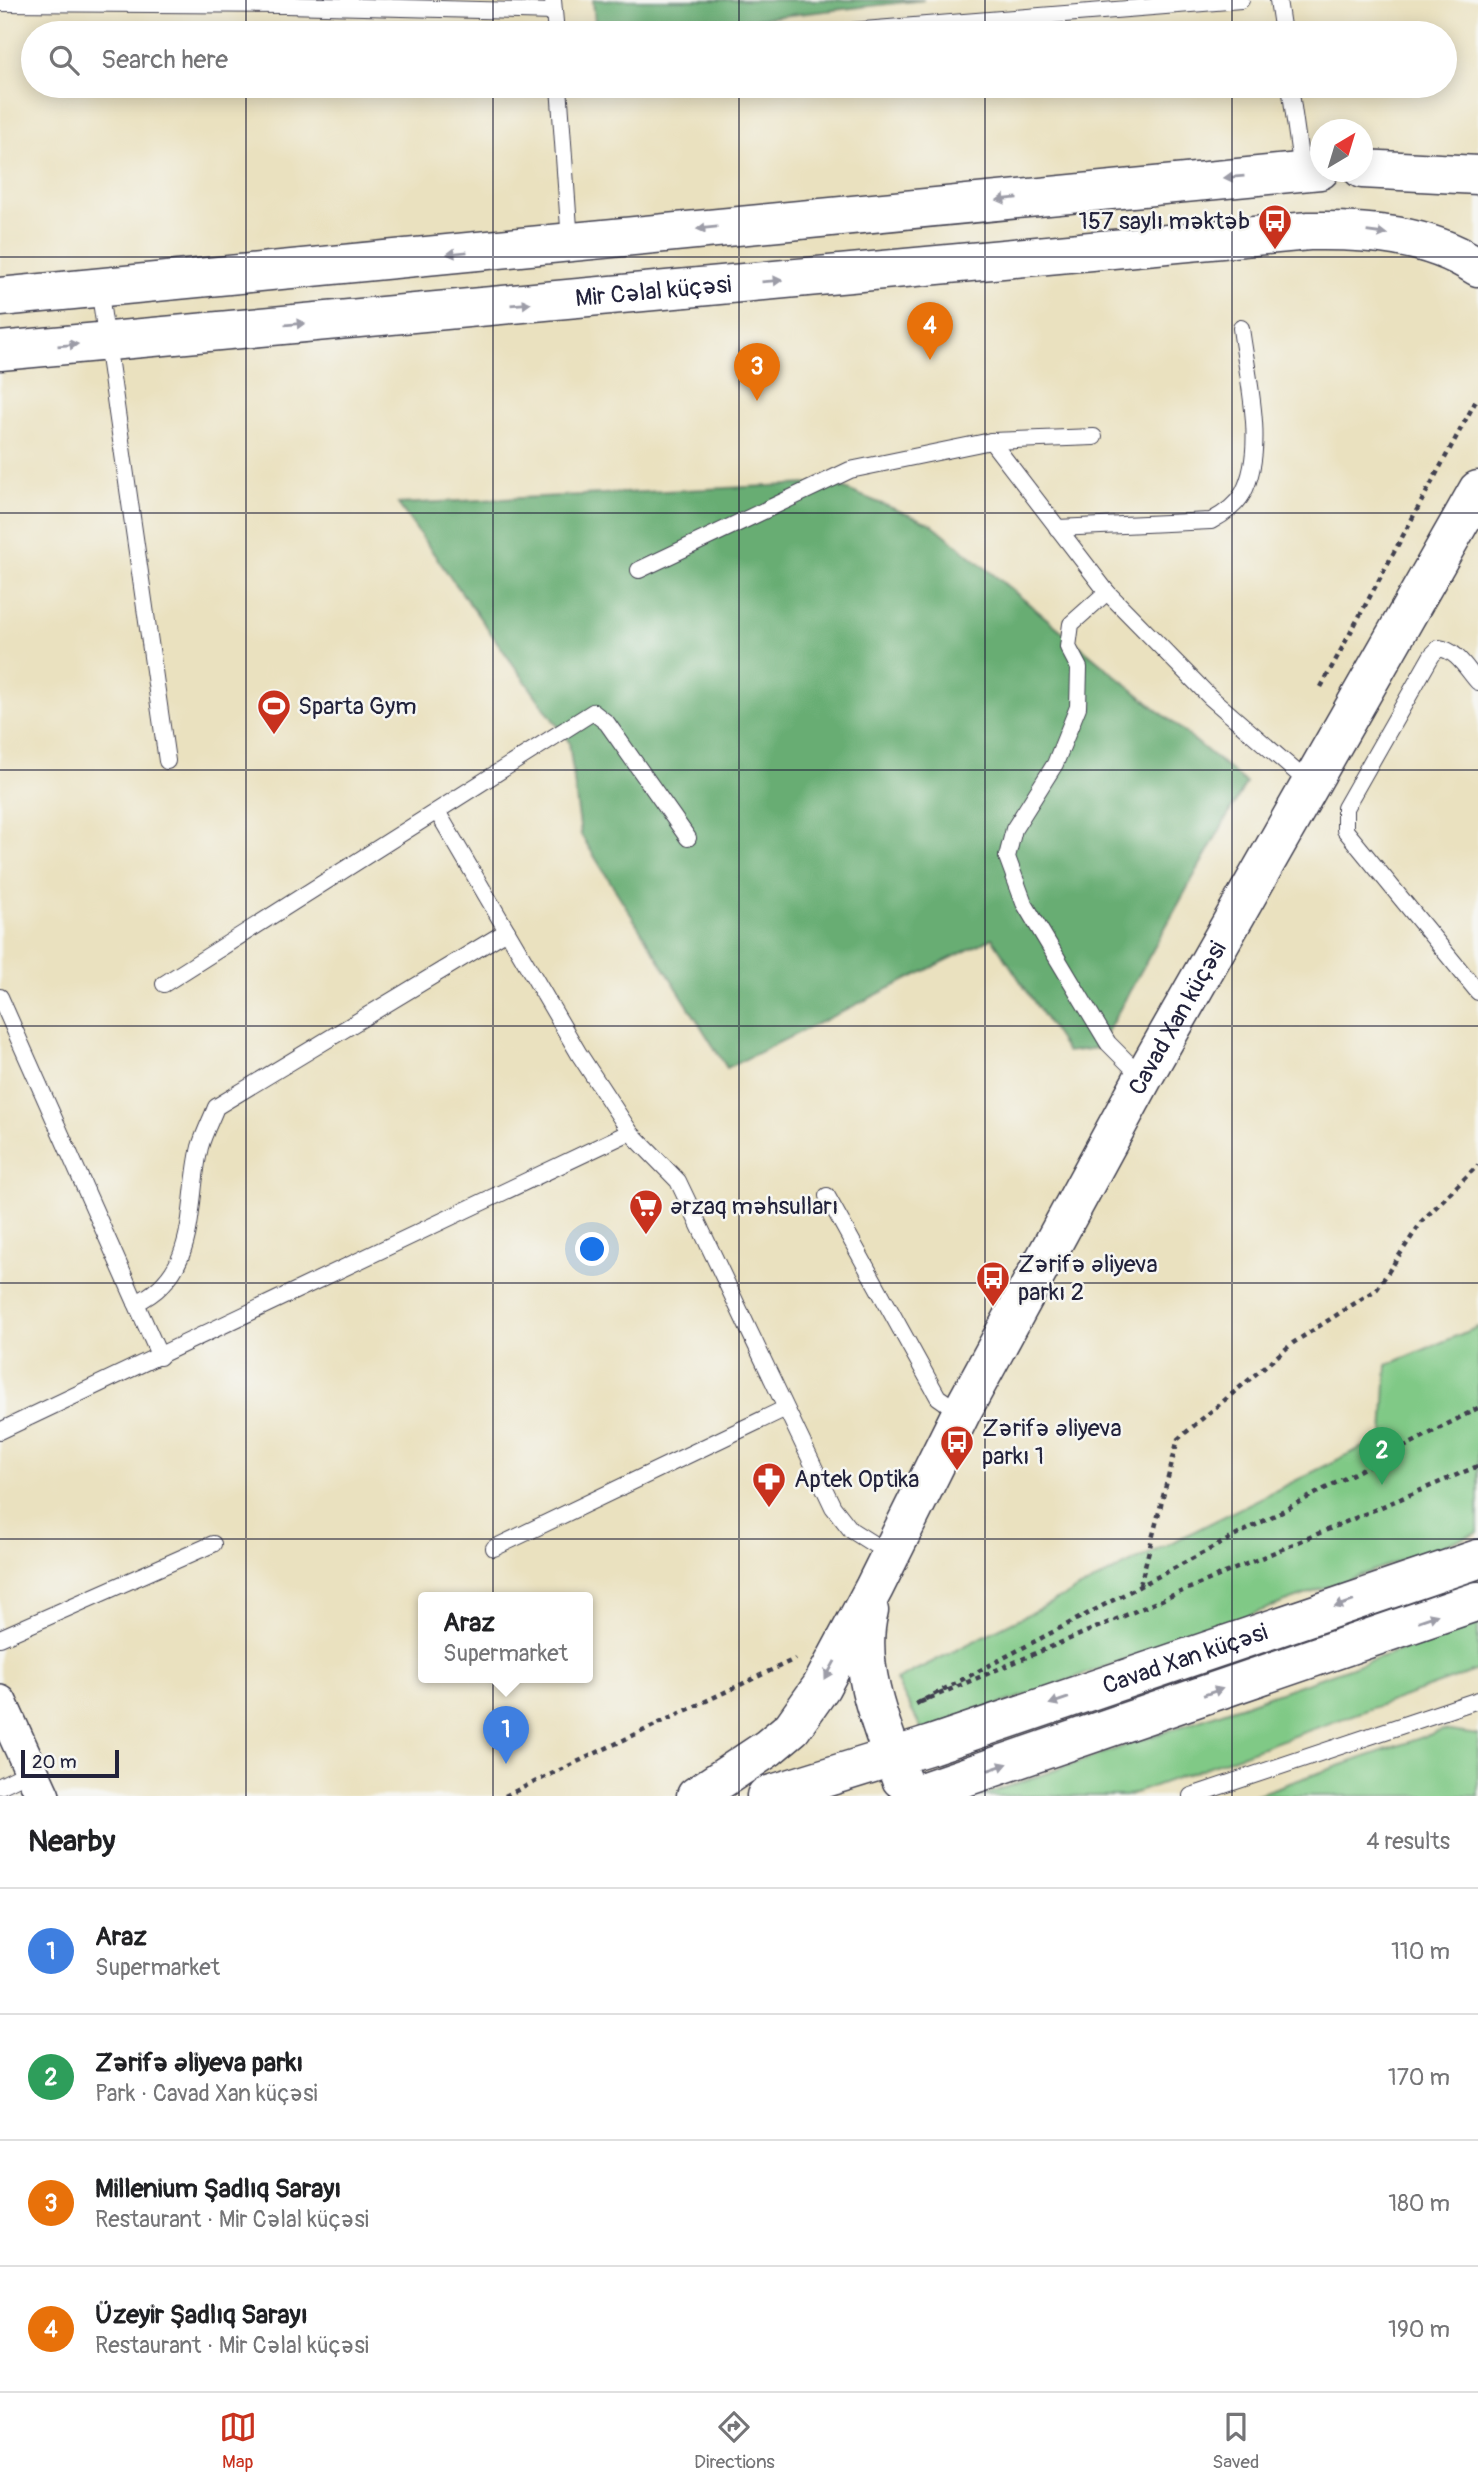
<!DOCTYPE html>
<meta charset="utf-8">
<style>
:root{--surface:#fff;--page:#f6f6f6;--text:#202124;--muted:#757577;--line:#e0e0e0;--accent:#c8321e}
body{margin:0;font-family:Pangolin,sans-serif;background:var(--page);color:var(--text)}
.compass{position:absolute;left:1310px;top:119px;width:63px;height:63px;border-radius:50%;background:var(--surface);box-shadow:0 4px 18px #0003;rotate:38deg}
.scale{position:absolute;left:21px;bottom:18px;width:98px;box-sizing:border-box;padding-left:7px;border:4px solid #22223b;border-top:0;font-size:19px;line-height:24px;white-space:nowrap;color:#22223b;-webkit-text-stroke:5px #f6f6f2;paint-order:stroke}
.you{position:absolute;left:593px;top:1250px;width:24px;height:24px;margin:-18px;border:5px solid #fff;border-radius:50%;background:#1a73e8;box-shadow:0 0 0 10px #1a73e833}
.badge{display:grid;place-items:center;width:46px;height:46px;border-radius:50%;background:var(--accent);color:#fff;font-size:23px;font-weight:700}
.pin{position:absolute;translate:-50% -58px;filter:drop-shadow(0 2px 4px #0008)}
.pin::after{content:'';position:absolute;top:37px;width:24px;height:21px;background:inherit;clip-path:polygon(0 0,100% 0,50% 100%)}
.popup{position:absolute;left:418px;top:1592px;width:175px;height:91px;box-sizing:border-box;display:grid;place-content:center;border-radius:7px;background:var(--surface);filter:drop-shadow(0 2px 5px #0005);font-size:23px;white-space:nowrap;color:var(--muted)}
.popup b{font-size:26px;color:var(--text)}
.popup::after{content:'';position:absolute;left:50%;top:100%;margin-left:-14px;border:14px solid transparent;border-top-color:var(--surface)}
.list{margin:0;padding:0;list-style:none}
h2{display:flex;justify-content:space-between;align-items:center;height:91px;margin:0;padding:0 28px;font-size:30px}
h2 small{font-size:23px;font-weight:400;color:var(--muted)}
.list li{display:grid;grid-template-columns:46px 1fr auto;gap:21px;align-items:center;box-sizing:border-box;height:126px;padding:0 28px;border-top:2px solid var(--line)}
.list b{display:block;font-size:26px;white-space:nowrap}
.list p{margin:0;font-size:23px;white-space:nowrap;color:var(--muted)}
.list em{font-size:23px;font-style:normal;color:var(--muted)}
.icon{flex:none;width:38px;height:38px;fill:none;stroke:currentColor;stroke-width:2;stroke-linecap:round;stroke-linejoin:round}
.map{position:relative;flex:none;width:1478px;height:1796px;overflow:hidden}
.search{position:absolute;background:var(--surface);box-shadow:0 4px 18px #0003;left:21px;right:21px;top:21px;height:77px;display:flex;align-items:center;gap:18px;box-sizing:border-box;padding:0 24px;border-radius:38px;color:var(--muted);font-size:26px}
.sheet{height:595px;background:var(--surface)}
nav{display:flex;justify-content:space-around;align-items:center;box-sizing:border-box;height:98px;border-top:2px solid var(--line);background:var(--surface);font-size:19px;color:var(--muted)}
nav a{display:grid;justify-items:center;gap:4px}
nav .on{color:var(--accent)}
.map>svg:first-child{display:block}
.green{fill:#80c986;stroke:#517660;stroke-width:2}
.forest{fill:#68ad73;stroke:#456857;stroke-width:2}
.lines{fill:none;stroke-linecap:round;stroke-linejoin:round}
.service-casing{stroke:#403f4f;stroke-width:18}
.minor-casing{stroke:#403f4f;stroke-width:36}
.tertiary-casing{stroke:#403f4f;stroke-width:41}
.path{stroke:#403f4f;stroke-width:4.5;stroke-dasharray:5 5;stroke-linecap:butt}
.service{stroke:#fff;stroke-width:16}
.minor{stroke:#fff;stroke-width:33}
.tertiary{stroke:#fff;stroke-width:38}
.oneway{fill:#9c9ca7}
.grid{fill:none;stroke:#22223b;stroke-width:2;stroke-opacity:0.55}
.labels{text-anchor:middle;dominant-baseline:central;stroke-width:5;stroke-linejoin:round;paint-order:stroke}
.poi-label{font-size:24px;fill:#22223b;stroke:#f6f6f2;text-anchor:start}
.street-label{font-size:24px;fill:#22223b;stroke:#f6f6f2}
</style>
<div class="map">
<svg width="1478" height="1796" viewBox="0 0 1478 1796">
<rect width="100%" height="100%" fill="#f6f6f2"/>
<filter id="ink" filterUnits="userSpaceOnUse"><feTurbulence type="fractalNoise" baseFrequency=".0143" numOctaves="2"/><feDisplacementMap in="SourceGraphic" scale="14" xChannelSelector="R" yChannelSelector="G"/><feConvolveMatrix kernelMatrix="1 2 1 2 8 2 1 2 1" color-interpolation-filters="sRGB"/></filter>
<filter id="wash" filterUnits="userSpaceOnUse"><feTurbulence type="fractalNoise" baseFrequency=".00686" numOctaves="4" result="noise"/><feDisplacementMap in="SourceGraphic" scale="28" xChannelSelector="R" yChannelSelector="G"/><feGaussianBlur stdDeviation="1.57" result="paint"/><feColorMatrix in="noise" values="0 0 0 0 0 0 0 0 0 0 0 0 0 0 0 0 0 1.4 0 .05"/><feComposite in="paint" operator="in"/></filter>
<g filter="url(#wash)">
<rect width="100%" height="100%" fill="#eae1bf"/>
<g class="green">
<polygon points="1478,1327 1478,1533 923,1732 896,1680 1383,1437 1387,1365"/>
<polygon points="1478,1623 1478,1670 1126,1796 981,1796"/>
<polygon points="1443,1730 1478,1735 1478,1796 1252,1796"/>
</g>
<g class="forest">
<polygon points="593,0 924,0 628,33 596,33"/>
<polygon points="830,483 932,524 1246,783 1098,1048 1067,1052 992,938 727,1068 581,835 569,742 398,504"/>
</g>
</g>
<g filter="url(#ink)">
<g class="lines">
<g class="service-casing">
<g id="service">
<polyline points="553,0 556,33"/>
<polyline points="1278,0 1283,33"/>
<polyline points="0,3 286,5 554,12"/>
<polyline points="826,33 1241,0"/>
<polyline points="559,86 570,242"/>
<polyline points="1290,86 1302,171"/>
<polyline points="99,287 167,761"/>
<polyline points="991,441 1107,592 1210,697 1310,784"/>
<path d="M1057 528 1211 521C1224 514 1236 506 1243 493 1267 448 1247 376 1241 328"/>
<polyline points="639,570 850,470 991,441 1094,437"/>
<polyline points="1107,592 1071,624 1068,647 1079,668 1078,707 1055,764 1014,829 1007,857 1024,903 1108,1043 1143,1078"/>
<path d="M1478 682C1467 670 1457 650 1439 648L1432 655 1345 808V830L1478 992"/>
<polyline points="438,813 579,1054 630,1132 678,1181 833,1507 851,1530 889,1554"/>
<polyline points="164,984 593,712 607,723 688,838"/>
<polyline points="0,997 160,1357"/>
<polyline points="827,1196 938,1397 961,1413"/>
<path d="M136 1303C201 1272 186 1205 200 1147 204 1133 211 1120 216 1107L507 931"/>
<polyline points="0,1431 630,1132"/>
<polyline points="494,1548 784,1409"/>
<polyline points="0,1638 213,1544"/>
<polyline points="0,1786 31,1771"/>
<polyline points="1191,1796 1478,1700"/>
</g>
</g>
<g class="minor-casing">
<polyline id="minor" points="0,1702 43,1796"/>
</g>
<g class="tertiary-casing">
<g id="tertiary">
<polyline points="1362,169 1478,175"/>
<polyline points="0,297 1320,170"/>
<path id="s1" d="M0 351 1309 231C1367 230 1428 234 1478 267"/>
<path d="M869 1611C855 1665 882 1728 901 1779"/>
<path id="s2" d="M696 1796 768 1748 792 1728 821 1687 874 1588 961 1413 1143 1078 1478 490"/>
<path id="s3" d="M766 1796 931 1745 1478 1559"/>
<polyline points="910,1796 1478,1601"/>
</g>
</g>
<g class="path">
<polyline points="1321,687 1478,397"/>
<polyline points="1478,1408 916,1704 1478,1466"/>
<polyline points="1140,1585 1178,1439 1293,1343 1377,1289 1422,1221 1478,1165"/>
<polyline points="505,1796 795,1659"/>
</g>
<use href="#service" class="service"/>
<use href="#minor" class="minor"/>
<use href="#tertiary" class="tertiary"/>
</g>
<defs><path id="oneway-solid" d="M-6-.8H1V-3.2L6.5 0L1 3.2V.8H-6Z" transform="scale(1.75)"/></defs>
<g class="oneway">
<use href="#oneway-solid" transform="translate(1234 177) rotate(175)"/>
<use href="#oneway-solid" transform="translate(1007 199) rotate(174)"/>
<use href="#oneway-solid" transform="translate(707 228) rotate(174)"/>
<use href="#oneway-solid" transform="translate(1377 233) rotate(8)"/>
<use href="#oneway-solid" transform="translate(457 253) rotate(174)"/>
<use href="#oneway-solid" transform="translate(772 281) rotate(-5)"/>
<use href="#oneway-solid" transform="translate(521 304) rotate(-5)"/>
<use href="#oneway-solid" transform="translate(295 324) rotate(-5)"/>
<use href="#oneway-solid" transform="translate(68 345) rotate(-5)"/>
<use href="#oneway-solid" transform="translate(1344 1604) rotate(161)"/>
<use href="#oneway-solid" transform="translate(1428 1618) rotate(-19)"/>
<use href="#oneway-solid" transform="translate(830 1670) rotate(119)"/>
<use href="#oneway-solid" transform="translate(1213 1692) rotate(-19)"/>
<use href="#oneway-solid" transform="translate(1059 1701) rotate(161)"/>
<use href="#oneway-solid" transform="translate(998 1767) rotate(-19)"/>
</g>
</g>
<path class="grid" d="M246 0V33M493 0V33M739 0V33M985 0V33M1232 0V33M246 86V1796M493 86V1796M739 86V1796M985 86V1796M1232 86V1796M0 257H1478M0 513H1478M0 770H1478M0 1026H1478M0 1283H1478M0 1539H1478"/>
<defs>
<g id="bus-pin" transform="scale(1.75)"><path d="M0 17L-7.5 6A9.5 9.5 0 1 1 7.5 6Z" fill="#c8321e" stroke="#f6f6f2"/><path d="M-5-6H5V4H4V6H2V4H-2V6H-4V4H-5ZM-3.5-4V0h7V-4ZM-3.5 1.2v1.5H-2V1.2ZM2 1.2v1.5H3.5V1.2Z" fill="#fff"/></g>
<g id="stadium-pin" transform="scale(1.75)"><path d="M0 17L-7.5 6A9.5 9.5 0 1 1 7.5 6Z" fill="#c8321e" stroke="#f6f6f2"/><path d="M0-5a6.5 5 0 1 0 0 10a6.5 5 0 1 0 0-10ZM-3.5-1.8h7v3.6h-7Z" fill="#fff"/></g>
<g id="supermarket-pin" transform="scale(1.75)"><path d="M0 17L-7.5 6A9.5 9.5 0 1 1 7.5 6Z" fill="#c8321e" stroke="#f6f6f2"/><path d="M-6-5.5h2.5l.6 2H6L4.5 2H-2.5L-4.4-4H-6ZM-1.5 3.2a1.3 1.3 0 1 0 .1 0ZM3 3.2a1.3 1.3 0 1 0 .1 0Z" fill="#fff"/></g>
<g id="pharmacy-pin" transform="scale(1.75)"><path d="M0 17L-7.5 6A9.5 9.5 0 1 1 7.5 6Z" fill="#c8321e" stroke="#f6f6f2"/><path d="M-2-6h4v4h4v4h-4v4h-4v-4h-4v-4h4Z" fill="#fff"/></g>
</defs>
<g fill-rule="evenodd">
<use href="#bus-pin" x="1275" y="221"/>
<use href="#stadium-pin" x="274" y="706"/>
<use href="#supermarket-pin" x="646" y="1206"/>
<use href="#bus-pin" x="993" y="1278"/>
<use href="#bus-pin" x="957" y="1442"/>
<use href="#pharmacy-pin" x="769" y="1479"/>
</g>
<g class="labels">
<g class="poi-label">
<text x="1250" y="221" text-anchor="end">157 saylı məktəb</text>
<text x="298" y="706">Sparta Gym</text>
<text x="670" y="1206">Ərzaq məhsulları</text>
<text x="1018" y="1264">Zərifə Əliyeva<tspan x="1018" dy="28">parkı 2</tspan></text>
<text x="982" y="1428">Zərifə Əliyeva<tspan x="982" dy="28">parkı 1</tspan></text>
<text x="794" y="1479">Aptek Optika</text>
</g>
<g class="street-label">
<text stroke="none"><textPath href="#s1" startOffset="656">Mir Cəlal küçəsi</textPath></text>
<text stroke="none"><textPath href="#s2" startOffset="926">Cavad Xan küçəsi</textPath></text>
<text stroke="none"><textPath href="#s3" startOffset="441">Cavad Xan küçəsi</textPath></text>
</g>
</g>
</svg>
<svg class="compass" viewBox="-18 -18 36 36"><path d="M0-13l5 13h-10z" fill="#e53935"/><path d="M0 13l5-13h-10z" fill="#757577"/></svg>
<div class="scale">20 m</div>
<div class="you"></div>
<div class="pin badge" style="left:506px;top:1764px;background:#3f7fe0">1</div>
<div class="popup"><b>Araz</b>Supermarket</div>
<div class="pin badge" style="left:1382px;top:1485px;background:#2e9e5b">2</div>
<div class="pin badge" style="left:757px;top:401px;background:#e8710a">3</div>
<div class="pin badge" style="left:930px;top:360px;background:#e8710a">4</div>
<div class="search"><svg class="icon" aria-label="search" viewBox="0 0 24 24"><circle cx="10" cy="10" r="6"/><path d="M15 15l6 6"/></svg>Search here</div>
</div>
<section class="sheet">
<h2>Nearby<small>4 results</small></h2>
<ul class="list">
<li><span class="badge" style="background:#3f7fe0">1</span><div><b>Araz</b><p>Supermarket</p></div><em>110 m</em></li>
<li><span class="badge" style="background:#2e9e5b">2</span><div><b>Zərifə Əliyeva parkı</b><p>Park · Cavad Xan küçəsi</p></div><em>170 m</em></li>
<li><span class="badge" style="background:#e8710a">3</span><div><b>Millenium Şadlıq Sarayı</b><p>Restaurant · Mir Cəlal küçəsi</p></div><em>180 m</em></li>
<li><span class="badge" style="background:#e8710a">4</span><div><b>Üzeyir Şadlıq Sarayı</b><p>Restaurant · Mir Cəlal küçəsi</p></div><em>190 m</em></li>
</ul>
</section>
<nav>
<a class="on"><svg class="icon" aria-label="map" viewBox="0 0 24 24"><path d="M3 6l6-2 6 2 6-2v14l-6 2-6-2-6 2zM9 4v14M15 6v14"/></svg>Map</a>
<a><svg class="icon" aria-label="directions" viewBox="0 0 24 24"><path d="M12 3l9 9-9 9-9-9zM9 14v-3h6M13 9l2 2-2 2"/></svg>Directions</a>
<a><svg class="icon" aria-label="saved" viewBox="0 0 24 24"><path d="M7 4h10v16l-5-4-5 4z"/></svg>Saved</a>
</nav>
